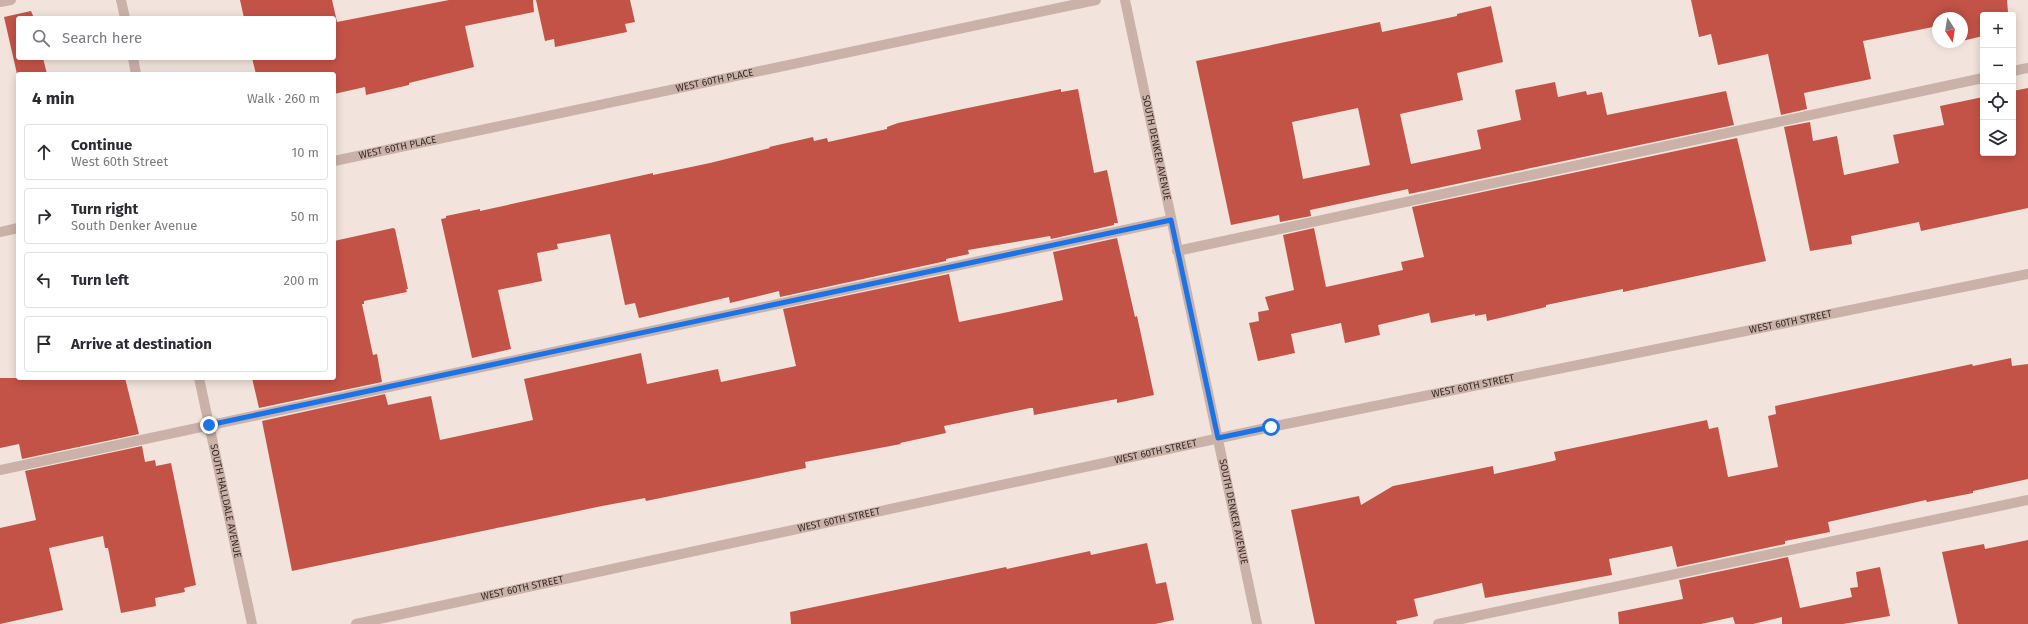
<!DOCTYPE html>
<meta charset="utf-8">
<style>
:root{--surface:#fff;--page:#f2f2f3;--text:#2b2b33;--muted:#7c7c81;--line:#e1e1e2}
body{margin:0;font-family:"Fira Sans",sans-serif;background:var(--page);color:var(--text)}
.controls{position:absolute;right:12px;top:12px;display:grid;overflow:hidden;border-radius:4px;box-shadow:0 2px 10px #0003}
.controls button{width:36px;height:36px;display:grid;place-items:center;padding:0;border:0;border-bottom:1px solid var(--line);background:var(--surface);color:var(--text);font:20px sans-serif}
.compass{position:absolute;left:1932px;top:12px;width:36px;height:36px;border-radius:50%;background:var(--surface);box-shadow:0 2px 10px #0003;rotate:168deg}
.stop{position:absolute;width:12px;height:12px;margin:-9px;border:3px solid #1a73e8;border-radius:50%;background:#fff}
.stop.end{background:#1a73e8;border-color:#fff;box-shadow:0 1px 4px #0008}
.list{margin:0;padding:0;list-style:none}
h2{display:flex;justify-content:space-between;align-items:center;height:52px;margin:0;padding:0 16px;font-size:17px}
h2 small{font-size:13px;font-weight:400;color:var(--muted)}
.list li{display:grid;grid-template-columns:26px 1fr auto;gap:12px;align-items:center;box-sizing:border-box;height:56px;margin:0 8px 8px;padding:0 8px;border:1px solid var(--line);border-radius:4px}
.list b{display:block;font-size:15px;white-space:nowrap}
.list p{margin:0;font-size:13px;white-space:nowrap;color:var(--muted)}
.list em{font-size:13px;font-style:normal;color:var(--muted)}
.icon{flex:none;width:22px;height:22px;fill:none;stroke:currentColor;stroke-width:2;stroke-linecap:round;stroke-linejoin:round}
.map{position:relative;flex:none;width:2028px;height:624px;overflow:hidden}
.search{position:absolute;background:var(--surface);box-shadow:0 2px 10px #0003;left:16px;top:16px;width:320px;height:44px;display:flex;align-items:center;gap:10px;box-sizing:border-box;padding:0 14px;border-radius:4px;color:var(--muted);font-size:15px}
.panel{position:absolute;background:var(--surface);box-shadow:0 2px 10px #0003;left:16px;top:72px;width:320px;height:308px;border-radius:4px}
.map>svg:first-child{display:block}
.building{fill:#c45347;fill-rule:evenodd}
.lines{fill:none;stroke-linecap:round;stroke-linejoin:round}
.lane{stroke:#cab2a8;stroke-width:10}
.street{stroke:#cab2a8;stroke-width:10}
.route{stroke:#1a73e8;stroke-width:5}
.labels{text-anchor:middle;dominant-baseline:central;stroke-width:3;stroke-linejoin:round;paint-order:stroke}
.street-label{font-size:10px;fill:#372b28;stroke:#f9efe8}
</style>
<div class="map">
<svg width="2028" height="624" viewBox="0 0 2028 624">
<rect width="100%" height="100%" fill="#f2e4dc"/>
<g class="building">
<polygon points="240,0 332,0 337,22 449,0 533,0 534,12 465,26 474,67 409,83 409,85 366,95 365,87 334,94 334,74 256,74 252,58 334,58 334,18 244,18"/>
<polygon points="536,0 630,0 635,22 625,24 627,32 555,47 554,39 545,41"/>
<polygon points="1691,0 2007,0 2008,12 1983,15 1983,36 1962,41 1962,18 1938,18 1938,26 1863,41 1871,79 1804,93 1807,109 1781,115 1768,54 1718,65 1711,34 1699,37"/>
<path d="M1491 6 1503 62 1457 73 1463 100 1400 114 1411 164 1481 149 1477 130 1521 120 1515 90 1555 82 1558 97 1586 91 1587 95 1602 92 1607 115 1726 91 1734 125 1409 194 1408 189 1310 210 1311 216 1280 222 1279 215 1231 225 1196 61 1380 22 1382 32 1457 16V14ZM1358 108 1370 165 1303 179 1292 122Z"/>
<polygon points="31,11 34,18 18,18 18,58 43,58 47,74 17,74 4,17"/>
<polygon points="2028,88 2028,208 1921,231 1919,222 1851,236 1852,244 1810,251 1784,127 1810,122 1813,141 1837,136 1844,175 1899,163 1893,135 1944,125 1940,106 1983,97 1983,153 2013,153 2013,91"/>
<polygon points="1061,89 1061,92 1078,89 1094,173 1107,170 1118,223 1114,223 1114,225 1051,239 1050,236 968,250 969,254 946,259 946,261 780,297 779,291 730,303 729,297 639,318 635,303 625,305 610,234 557,244 558,249 537,253 542,281 498,290 511,349 472,358 441,219 446,218 446,216 480,209 480,211 653,173 653,175 710,163 770,148 769,147 813,137 814,141 827,138 828,142 887,129 887,127 898,123 958,110"/>
<polygon points="1737,138 1766,261 1623,292 1623,289 1546,305 1546,307 1487,321 1486,314 1475,316 1475,314 1431,323 1429,313 1378,325 1380,335 1345,343 1341,323 1291,334 1295,353 1258,361 1249,323 1259,321 1258,312 1269,310 1265,297 1294,290 1283,235 1314,228 1326,287 1403,270 1401,262 1424,257 1412,207"/>
<polygon points="393,228 395,229 408,289 406,289 407,292 364,301 364,304 362,304 373,355 377,354 382,382 259,408 252,378 334,378 334,241"/>
<polygon points="1117,238 1135,317 1137,316 1154,395 1117,403 1117,399 1034,415 1033,408 1030,408 944,426 946,433 900,443 901,444 805,462 806,468 646,501 645,498 602,506 292,571 262,421 385,394 388,405 431,396 440,440 533,420 524,379 641,353 647,384 718,369 721,382 796,366 783,309 949,274 959,322 1008,312 1063,300 1053,252"/>
<polygon points="2011,358 2012,366 2028,364 2028,479 1973,491 1973,493 1927,502 1926,500 1828,522 1830,532 1785,541 1785,544 1677,567 1672,546 1609,559 1612,575 1485,598 1482,583 1414,599 1418,616 1396,621 1397,624 1315,624 1291,510 1359,496 1361,505 1393,486 1493,466 1494,474 1553,461 1556,460 1554,452 1707,420 1709,429 1718,427 1728,477 1778,467 1768,416 1776,414 1775,406 1972,364 1973,366"/>
<polygon points="0,378 125,378 139,434 22,459 19,444 0,448"/>
<polygon points="142,446 145,462 155,460 156,466 171,463 196,585 184,588 185,592 155,598 156,606 121,613 108,548 105,548 103,536 49,548 63,610 0,624 0,528 36,520 25,471"/>
<polygon points="2028,540 2028,624 1958,624 1942,552 1984,544 1985,549"/>
<polygon points="1147,543 1156,584 1166,582 1174,620 1155,624 791,624 790,612 1006,567 1007,569 1090,551 1091,555"/>
<polygon points="1788,557 1800,608 1852,597 1850,588 1858,587 1856,572 1880,567 1890,616 1843,624 1782,624 1782,617 1753,624 1735,624 1733,617 1701,624 1619,624 1618,612 1683,599 1679,580"/>
</g>
<g class="lines">
<g class="lane">
<polyline points="0,2 11,0"/>
<polyline points="2013,71 2028,68"/>
<polyline points="1177,251 1983,78"/>
<polyline points="0,470 1171,220"/>
<polyline points="1438,624 2028,500"/>
</g>
<g class="street">
<polyline points="121,0 125,18"/>
<path id="s1" d="M1125 0 1257 624"/>
<polyline points="133,58 136,74"/>
<path id="s2" d="M334 161 1096 0"/>
<polyline points="0,232 18,228"/>
<path id="s3" d="M199 378 252 624"/>
<path id="s4" d="M356 624 1271 427 2028 274"/>
</g>
</g>
<g class="lines">
<polyline class="route" points="209,425 1171,220 1218,438 1271,427"/>
</g>
<g class="labels">
<g class="street-label">
<text stroke="none"><textPath href="#s2" startOffset="389">WEST 60TH PLACE</textPath></text>
<text stroke="none"><textPath href="#s2" startOffset="65">WEST 60TH PLACE</textPath></text>
<text stroke="none"><textPath href="#s1" startOffset="151">SOUTH DENKER AVENUE</textPath></text>
<text stroke="none"><textPath href="#s4" startOffset="1466">WEST 60TH STREET</textPath></text>
<text stroke="none"><textPath href="#s4" startOffset="1142">WEST 60TH STREET</textPath></text>
<text stroke="none"><textPath href="#s4" startOffset="818">WEST 60TH STREET</textPath></text>
<text stroke="none"><textPath href="#s3" startOffset="126">SOUTH HALLDALE AVENUE</textPath></text>
<text stroke="none"><textPath href="#s1" startOffset="523">SOUTH DENKER AVENUE</textPath></text>
<text stroke="none"><textPath href="#s4" startOffset="494">WEST 60TH STREET</textPath></text>
<text stroke="none"><textPath href="#s4" startOffset="170">WEST 60TH STREET</textPath></text>
</g>
</g>
</svg>
<div class="controls">
<button>+</button>
<button>−</button>
<button><svg class="icon" aria-label="locate" viewBox="0 0 24 24"><circle cx="12" cy="12" r="6"/><path d="M12 2v4M12 18v4M2 12h4M18 12h4"/></svg></button>
<button><svg class="icon" aria-label="layers" viewBox="0 0 24 24"><path d="M12 4l9 5-9 5-9-5zM3 14l9 5 9-5"/></svg></button>
</div>
<svg class="compass" viewBox="-18 -18 36 36"><path d="M0-13l5 13h-10z" fill="#e53935"/><path d="M0 13l5-13h-10z" fill="#7c7c81"/></svg>
<div class="stop" style="left:1271px;top:427px"></div>
<div class="stop end" style="left:209px;top:425px"></div>
<div class="search"><svg class="icon" aria-label="search" viewBox="0 0 24 24"><circle cx="10" cy="10" r="6"/><path d="M15 15l6 6"/></svg>Search here</div>
<section class="panel">
<h2>4 min<small>Walk · 260 m</small></h2>
<ul class="list">
<li><svg class="icon" aria-label="ahead" viewBox="0 0 24 24"><path d="M12 20V5M6 11l6-6 6 6"/></svg><div><b>Continue</b><p>West 60th Street</p></div><em>10 m</em></li>
<li><svg class="icon" aria-label="right" viewBox="0 0 24 24"><path d="M7 20v-9h11M14 6l5 5-5 5"/></svg><div><b>Turn right</b><p>South Denker Avenue</p></div><em>50 m</em></li>
<li><svg class="icon" aria-label="left" viewBox="0 0 24 24"><path d="M17 20v-9H6M10 6l-5 5 5 5"/></svg><div><b>Turn left</b></div><em>200 m</em></li>
<li><svg class="icon" aria-label="arrive" viewBox="0 0 24 24"><path d="M6 21V4h12l-3 4 3 4H6"/></svg><div><b>Arrive at destination</b></div></li>
</ul>
</section>
</div>
